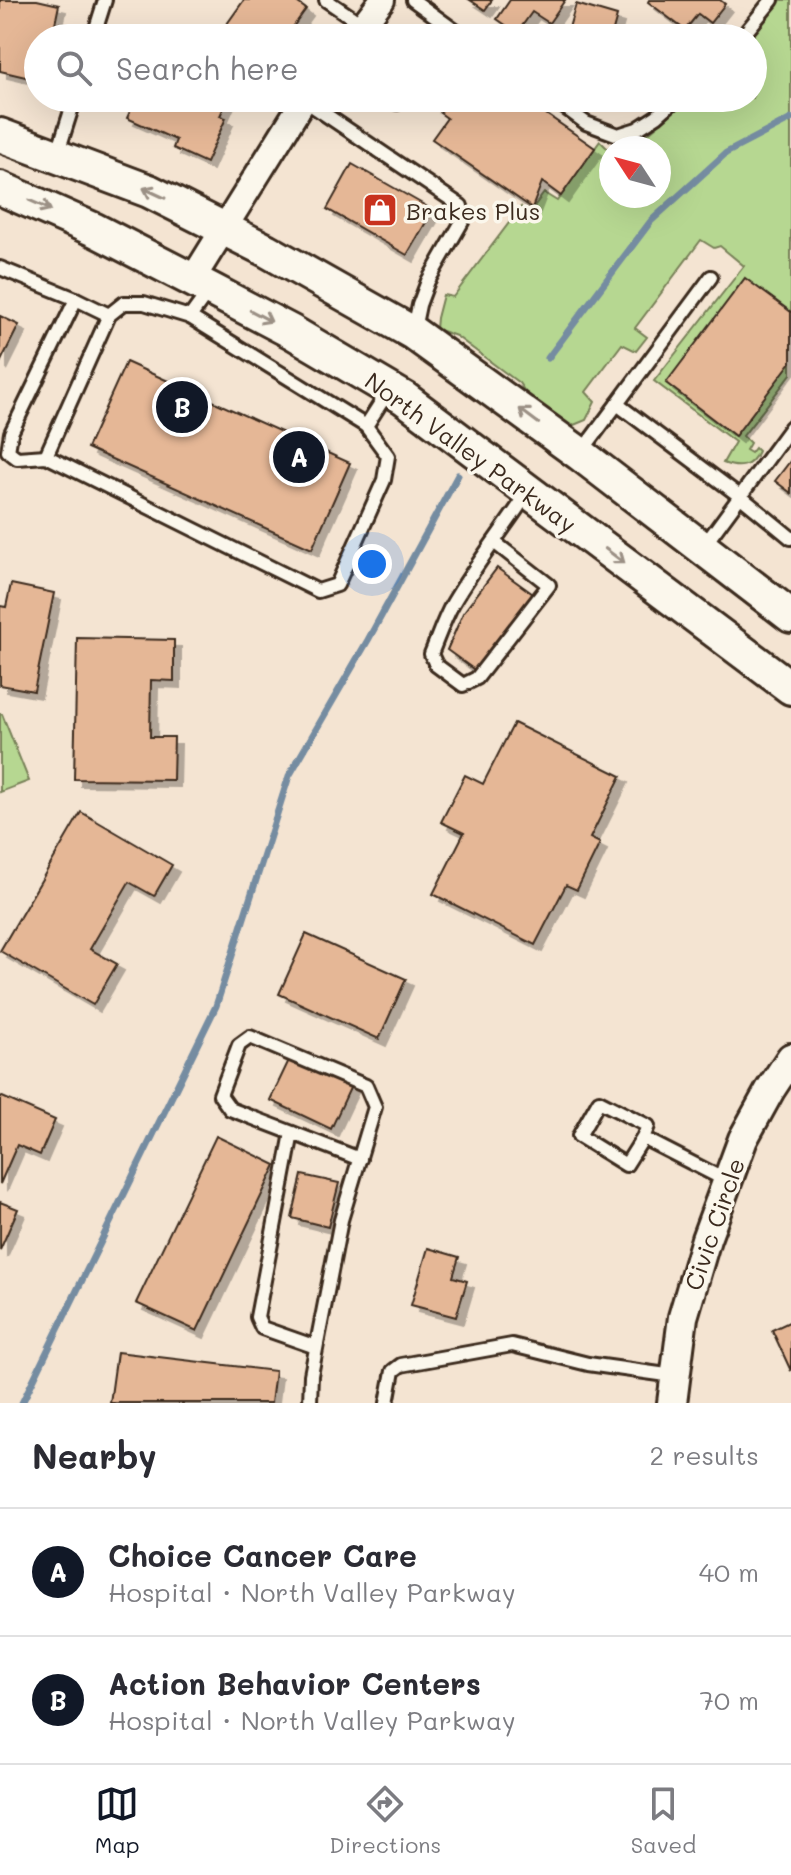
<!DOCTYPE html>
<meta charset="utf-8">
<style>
:root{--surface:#fff;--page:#f7f7f7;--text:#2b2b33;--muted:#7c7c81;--line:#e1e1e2;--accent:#111827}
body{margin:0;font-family:Mali,sans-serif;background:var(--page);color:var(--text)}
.compass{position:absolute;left:599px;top:136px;width:72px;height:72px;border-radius:50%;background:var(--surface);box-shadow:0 8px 32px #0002;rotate:306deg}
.you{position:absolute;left:372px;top:564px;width:28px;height:28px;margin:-20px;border:6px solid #fff;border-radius:50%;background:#1a73e8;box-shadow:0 0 0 12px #1a73e833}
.badge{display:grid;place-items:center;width:52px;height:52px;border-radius:50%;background:var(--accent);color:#fff;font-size:26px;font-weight:700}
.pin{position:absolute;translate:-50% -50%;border:4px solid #fff;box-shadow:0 2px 8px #0006}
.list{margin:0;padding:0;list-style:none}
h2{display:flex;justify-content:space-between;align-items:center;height:104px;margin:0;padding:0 32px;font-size:34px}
h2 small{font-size:26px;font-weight:400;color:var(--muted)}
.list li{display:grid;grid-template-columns:52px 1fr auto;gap:24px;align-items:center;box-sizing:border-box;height:128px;padding:0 32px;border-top:2px solid var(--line)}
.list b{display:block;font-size:30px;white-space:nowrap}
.list p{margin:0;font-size:26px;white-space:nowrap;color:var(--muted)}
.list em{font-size:26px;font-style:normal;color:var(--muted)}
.icon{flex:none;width:44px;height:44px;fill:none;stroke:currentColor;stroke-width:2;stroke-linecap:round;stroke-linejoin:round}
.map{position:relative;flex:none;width:791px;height:1403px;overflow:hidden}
.search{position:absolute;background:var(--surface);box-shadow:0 8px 32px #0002;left:24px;right:24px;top:24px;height:88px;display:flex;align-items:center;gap:20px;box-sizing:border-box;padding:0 28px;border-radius:44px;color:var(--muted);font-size:30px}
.sheet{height:360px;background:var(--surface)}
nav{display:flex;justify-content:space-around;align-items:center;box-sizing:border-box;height:112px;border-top:2px solid var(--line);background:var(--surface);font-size:22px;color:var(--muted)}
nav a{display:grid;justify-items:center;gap:4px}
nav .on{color:var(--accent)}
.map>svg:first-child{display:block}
.green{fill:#b6d791;stroke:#788058;stroke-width:2}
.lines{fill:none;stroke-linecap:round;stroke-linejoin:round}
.stream{stroke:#758ca1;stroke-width:7}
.building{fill:#e5b796;stroke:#3b2a1e;stroke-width:2;filter:url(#shadow)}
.service-casing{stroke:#3b2a1e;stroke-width:18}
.minor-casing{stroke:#3b2a1e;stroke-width:30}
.tertiary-casing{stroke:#3b2a1e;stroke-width:34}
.secondary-casing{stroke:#3b2a1e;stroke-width:38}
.service{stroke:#fbf7ec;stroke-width:12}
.minor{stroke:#fbf7ec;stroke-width:24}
.tertiary{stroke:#fbf7ec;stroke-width:28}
.secondary{stroke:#fbf7ec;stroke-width:32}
.oneway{stroke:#9b9085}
.labels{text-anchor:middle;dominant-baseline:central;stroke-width:7;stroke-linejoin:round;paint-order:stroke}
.poi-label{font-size:24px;fill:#3b2a1e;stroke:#fbf7ec;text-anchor:start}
.street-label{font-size:24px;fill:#3b2a1e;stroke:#fbf7ec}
</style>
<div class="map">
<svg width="791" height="1403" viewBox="0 0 791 1403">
<defs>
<filter id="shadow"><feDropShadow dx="7" dy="7" stdDeviation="0" flood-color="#0004"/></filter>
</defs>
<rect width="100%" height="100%" fill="#f4e4d2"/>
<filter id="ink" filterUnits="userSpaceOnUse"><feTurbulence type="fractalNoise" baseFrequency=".0125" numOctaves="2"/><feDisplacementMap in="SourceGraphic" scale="16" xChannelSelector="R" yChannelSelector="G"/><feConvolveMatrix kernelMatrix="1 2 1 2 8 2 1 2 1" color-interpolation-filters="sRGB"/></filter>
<g filter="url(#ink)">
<g class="green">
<path d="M781 0H791V374L743 436 750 443 746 450 751 453 755 448 758 451C751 468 739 469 723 463L735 442 654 381 744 266 720 246 714 248 701 240 635 328 647 337 636 351 622 344 586 392 595 402 586 420 569 427 528 396 519 383 456 336 436 329 437 318 443 295 453 297 521 207 526 217 544 193 557 201 600 141 611 152V196H659V148H631L690 98H753V38H747Z"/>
<polygon points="0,714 2,714 29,781 0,792"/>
</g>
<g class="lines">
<g class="stream">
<polyline points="548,358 651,221 726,153 791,119"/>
<polyline points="22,1403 216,1006 289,776 368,640 458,475"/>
</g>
</g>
<g class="building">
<polygon points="0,0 37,0 59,5 52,38 38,38 38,80 0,71"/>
<polygon points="244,0 294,0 306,9 285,38 217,38"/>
<polygon points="470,0 492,0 485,10"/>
<polygon points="510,0 565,0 549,23 532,12 517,33 497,19"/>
<polygon points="649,0 720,0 725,4 710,23 698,14 685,30 648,2"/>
<polygon points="576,4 617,16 611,38 566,38"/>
<polygon points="136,98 228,98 220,116 226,118 206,163 173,148 176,140 127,118"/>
<polygon points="451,98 523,98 595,148 561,196 542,182 532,208 432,139 447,118 440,113"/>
<polygon points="352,164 433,210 407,255 327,209"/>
<polygon points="745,278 791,312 791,362 735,436 666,383"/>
<polygon points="0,316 19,325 0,363"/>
<polygon points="126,362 350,463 312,549 87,448"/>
<polygon points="791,460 791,493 775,481"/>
<polygon points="497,568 533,594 476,671 447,650 463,613"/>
<polygon points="11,584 54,593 34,691 0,685 0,606 6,607"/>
<polygon points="77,638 174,640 174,681 151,680 150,737 174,737 173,780 74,779"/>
<polygon points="514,723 621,776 590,838 600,843 577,890 566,885 535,945 433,894 464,833 441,822 465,775 483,784"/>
<polygon points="81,812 172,865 154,896 129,882 90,949 117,964 93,1005 0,951"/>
<polygon points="306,934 406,979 379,1039 279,994"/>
<polygon points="290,1058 351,1086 331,1129 270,1100"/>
<polygon points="0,1096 55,1120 40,1155 17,1145 0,1184"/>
<polygon points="216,1136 276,1165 197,1331 136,1303"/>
<polygon points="302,1175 339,1183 328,1227 292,1218"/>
<polygon points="0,1202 18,1209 0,1250"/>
<polygon points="428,1248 459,1257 453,1277 467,1281 456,1317 411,1305"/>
<polygon points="791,1321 791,1371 772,1330"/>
<polygon points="117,1352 275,1371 271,1403 110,1403"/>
</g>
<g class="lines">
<g class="service-casing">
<g id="service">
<polyline points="326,0 363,25"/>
<polyline points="413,0 465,38"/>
<polyline points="93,38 105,0"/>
<polyline points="741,38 772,0"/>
<polyline points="390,98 397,103 401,98"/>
<polyline points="552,98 586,123 618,135 637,129 657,116 677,98"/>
<polyline points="304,100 461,206 463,220 428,281 419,305 414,329"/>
<polyline points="57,155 75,98"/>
<polyline points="0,268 76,299 11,433 8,451 17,458 46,456"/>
<polyline points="208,292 190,317 144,303 124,303 109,315 46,456 318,591 337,585 384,480 388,456 366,426 389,390"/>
<polyline points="76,299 109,315"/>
<polyline points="190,317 366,426"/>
<polyline points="617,404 711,277"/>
<polyline points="582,451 617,404 741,497 791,538"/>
<path d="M494 542 549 585 477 678 463 685 436 665 431 654C438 637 444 619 453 603 475 565 503 530 527 494"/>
<polyline points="703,547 791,427"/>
<polyline points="292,1133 257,1317 262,1328 316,1347"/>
<polyline points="643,1138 626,1165 579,1136 599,1101 648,1126 643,1138 727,1181"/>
<polyline points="310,1403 311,1375 341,1220 375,1107 366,1086 250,1037 239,1045 220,1095 230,1109 360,1159"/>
<polyline points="387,1403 393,1371 401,1365 512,1345 588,1364 674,1376"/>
</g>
</g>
<g class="minor-casing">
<g id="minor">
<polyline points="353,38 382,0"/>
<polyline points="192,280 305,98"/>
</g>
</g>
<g class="tertiary-casing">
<polyline id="tertiary" points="672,1403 683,1317 706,1239 743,1139 770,1090 791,1058"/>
</g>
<g class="secondary-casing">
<g id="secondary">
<polyline points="0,135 149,191 266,250 413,333 580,454 791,616"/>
<polyline points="0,188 95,230 210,289 292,332 404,398 791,688"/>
</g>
</g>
<use href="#service" class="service"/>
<use href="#minor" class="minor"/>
<use href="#tertiary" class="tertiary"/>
<use href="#secondary" class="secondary"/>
</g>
<defs><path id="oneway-shaft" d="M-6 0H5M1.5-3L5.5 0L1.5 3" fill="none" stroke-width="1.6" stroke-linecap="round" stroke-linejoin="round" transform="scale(2)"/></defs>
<g class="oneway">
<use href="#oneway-shaft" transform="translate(154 193) rotate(-155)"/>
<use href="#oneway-shaft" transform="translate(40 205) rotate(24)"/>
<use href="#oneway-shaft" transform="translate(261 316) rotate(28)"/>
<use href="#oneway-shaft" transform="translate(529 416) rotate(-143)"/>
<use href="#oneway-shaft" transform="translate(615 556) rotate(37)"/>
</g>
</g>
<defs>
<g id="shop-square" transform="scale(1.8)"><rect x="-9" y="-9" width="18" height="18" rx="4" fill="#c8321e" stroke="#fbf7ec"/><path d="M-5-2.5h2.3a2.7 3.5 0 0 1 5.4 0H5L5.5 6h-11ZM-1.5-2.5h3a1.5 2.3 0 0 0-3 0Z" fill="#fff"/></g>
</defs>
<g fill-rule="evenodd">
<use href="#shop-square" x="380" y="210"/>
</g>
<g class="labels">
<g class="poi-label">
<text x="406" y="210">Brakes Plus</text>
</g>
<g class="street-label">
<text transform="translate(471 452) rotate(36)">North Valley Parkway</text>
<text transform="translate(714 1224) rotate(-71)">Civic Circle</text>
</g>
</g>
</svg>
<svg class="compass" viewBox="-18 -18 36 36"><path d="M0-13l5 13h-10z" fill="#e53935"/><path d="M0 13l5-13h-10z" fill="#7c7c81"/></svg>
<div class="you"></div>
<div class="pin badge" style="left:299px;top:457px">A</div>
<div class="pin badge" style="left:182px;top:407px">B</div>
<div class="search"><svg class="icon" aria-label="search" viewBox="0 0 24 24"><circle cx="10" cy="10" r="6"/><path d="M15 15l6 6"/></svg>Search here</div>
</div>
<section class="sheet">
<h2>Nearby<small>2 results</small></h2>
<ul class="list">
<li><span class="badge">A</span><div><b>Choice Cancer Care</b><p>Hospital · North Valley Parkway</p></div><em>40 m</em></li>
<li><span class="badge">B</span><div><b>Action Behavior Centers</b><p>Hospital · North Valley Parkway</p></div><em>70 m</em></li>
</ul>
</section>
<nav>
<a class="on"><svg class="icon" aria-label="map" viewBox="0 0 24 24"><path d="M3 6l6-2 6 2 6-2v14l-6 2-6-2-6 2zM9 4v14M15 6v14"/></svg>Map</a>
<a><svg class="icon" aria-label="directions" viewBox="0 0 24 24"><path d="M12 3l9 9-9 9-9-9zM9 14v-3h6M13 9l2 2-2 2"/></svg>Directions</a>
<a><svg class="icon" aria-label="saved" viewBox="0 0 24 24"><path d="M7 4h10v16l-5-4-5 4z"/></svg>Saved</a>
</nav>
